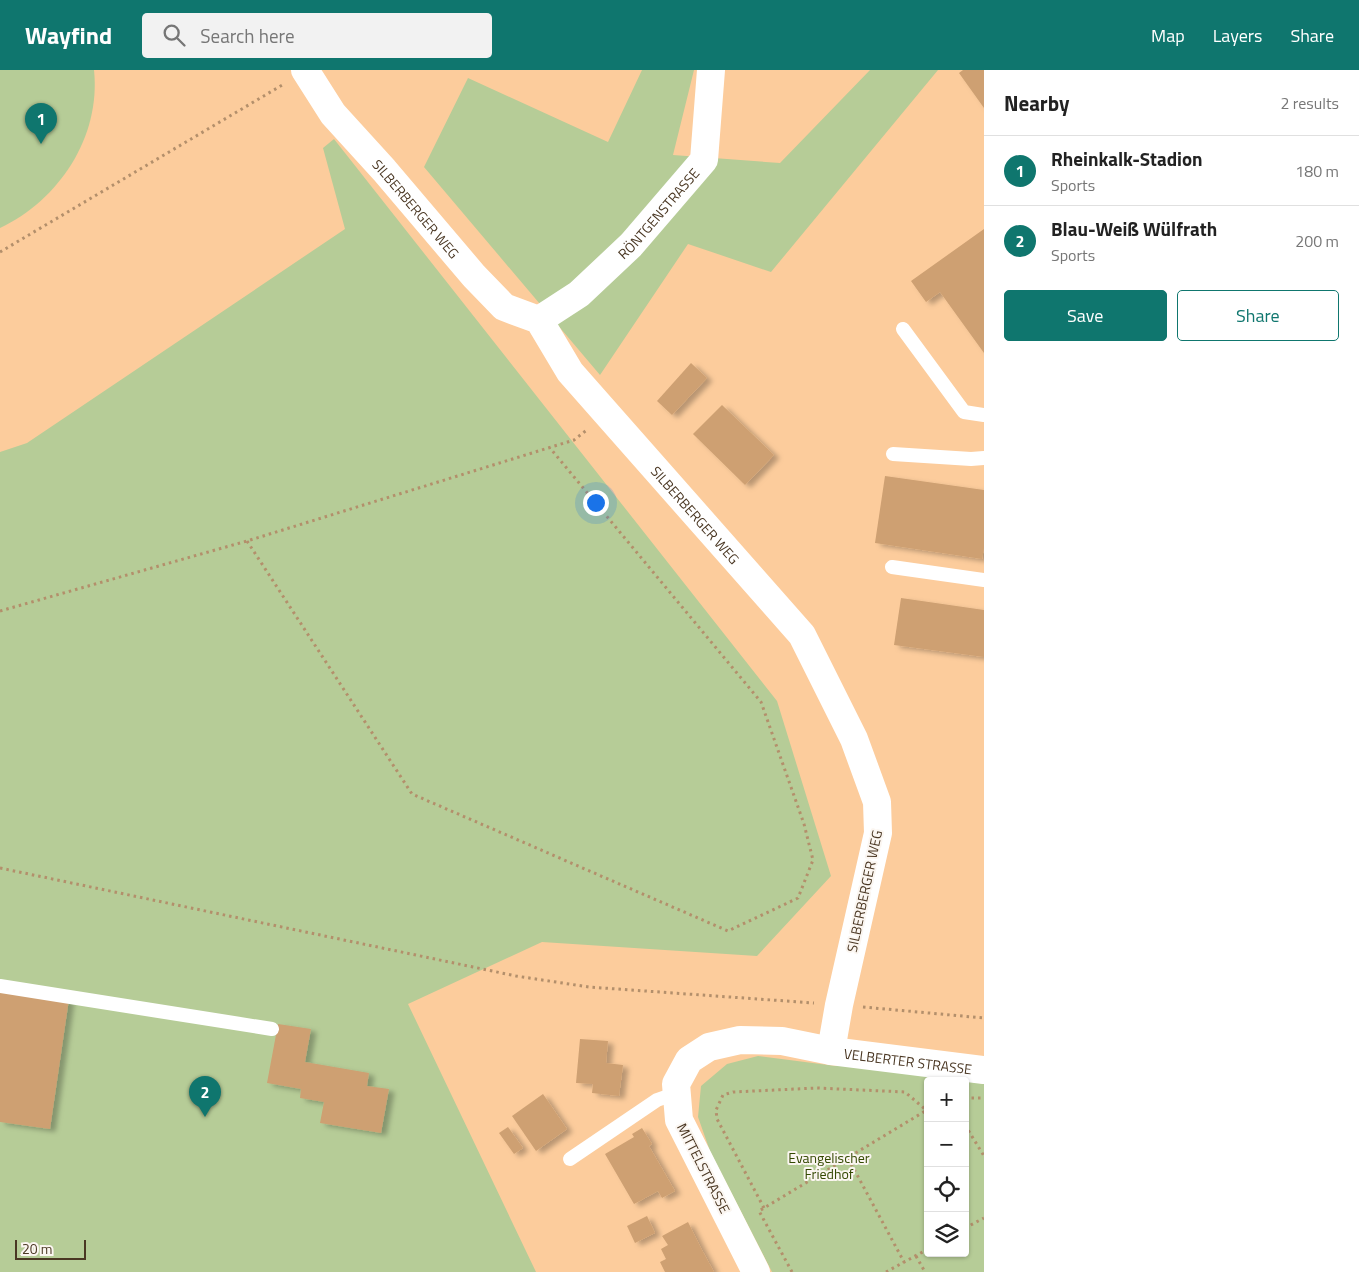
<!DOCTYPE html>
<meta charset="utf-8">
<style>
:root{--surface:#fff;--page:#f2f2f2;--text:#222;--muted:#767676;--line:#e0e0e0;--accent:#0f766e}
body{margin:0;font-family:"Titillium Web",sans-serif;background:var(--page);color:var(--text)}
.controls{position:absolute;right:15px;bottom:15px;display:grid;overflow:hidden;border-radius:5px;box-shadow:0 1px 4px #0004}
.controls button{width:45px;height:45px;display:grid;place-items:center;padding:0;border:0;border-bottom:1px solid var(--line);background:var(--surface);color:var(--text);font:25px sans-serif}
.scale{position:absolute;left:15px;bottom:12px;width:71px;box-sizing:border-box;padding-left:5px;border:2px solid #4a3723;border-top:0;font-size:14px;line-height:18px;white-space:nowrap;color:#4a3723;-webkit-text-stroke:4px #fbf6f1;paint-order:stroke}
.you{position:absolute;left:595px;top:432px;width:18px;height:18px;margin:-12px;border:4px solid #fff;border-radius:50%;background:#1a73e8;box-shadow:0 0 0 8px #1a73e833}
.badge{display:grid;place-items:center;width:32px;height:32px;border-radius:50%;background:var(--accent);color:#fff;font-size:16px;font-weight:700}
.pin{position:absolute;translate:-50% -41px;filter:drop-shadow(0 1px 2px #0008)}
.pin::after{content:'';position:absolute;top:26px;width:18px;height:15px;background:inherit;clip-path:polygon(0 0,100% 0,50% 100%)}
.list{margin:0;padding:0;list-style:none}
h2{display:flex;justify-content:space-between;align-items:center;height:65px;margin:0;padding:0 20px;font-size:21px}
h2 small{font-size:16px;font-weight:400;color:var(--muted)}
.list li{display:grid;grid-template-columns:32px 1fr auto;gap:15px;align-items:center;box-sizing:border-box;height:70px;padding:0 20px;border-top:1px solid var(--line)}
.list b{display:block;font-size:19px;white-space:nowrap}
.list p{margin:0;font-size:16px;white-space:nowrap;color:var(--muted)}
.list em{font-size:16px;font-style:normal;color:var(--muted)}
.actions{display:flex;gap:10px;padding:15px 20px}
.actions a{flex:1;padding:11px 0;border:1px solid var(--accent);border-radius:5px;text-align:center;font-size:18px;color:var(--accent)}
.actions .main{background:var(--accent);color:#fff}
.icon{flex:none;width:28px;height:28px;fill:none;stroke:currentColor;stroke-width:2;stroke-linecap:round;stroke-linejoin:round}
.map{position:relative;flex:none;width:984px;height:1202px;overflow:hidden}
header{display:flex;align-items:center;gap:30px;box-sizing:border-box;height:70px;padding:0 25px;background:var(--accent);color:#fff}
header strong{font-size:24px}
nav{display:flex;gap:28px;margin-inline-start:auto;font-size:18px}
.search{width:350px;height:45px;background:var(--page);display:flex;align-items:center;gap:12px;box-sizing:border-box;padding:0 18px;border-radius:5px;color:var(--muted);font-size:19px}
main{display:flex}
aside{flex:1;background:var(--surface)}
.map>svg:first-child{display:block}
.green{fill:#b6cc97;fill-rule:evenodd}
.building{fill:#cea072;filter:url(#shadow)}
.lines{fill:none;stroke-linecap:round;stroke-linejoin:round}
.path{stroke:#b38f6b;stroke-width:3;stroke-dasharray:2.5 4;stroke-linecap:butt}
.lane{stroke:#fff;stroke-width:14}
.street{stroke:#fff;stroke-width:28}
.labels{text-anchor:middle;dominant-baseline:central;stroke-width:4;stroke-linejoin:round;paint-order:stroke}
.street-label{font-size:14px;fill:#4a3723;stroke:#fbf6f1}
.park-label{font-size:14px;fill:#334800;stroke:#fbf6f1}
</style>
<header>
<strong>Wayfind</strong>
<div class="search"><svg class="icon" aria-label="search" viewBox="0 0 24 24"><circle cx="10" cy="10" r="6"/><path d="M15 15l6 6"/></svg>Search here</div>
<nav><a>Map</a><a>Layers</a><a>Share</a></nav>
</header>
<main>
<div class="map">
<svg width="984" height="1202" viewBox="0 0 984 1202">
<defs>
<filter id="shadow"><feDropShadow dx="5.5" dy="3" stdDeviation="2.5" flood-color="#0004"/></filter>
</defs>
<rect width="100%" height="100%" fill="#fccc9c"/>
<g class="green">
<path d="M0 0H94C101 67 59 130 0 158Z"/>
<polygon points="642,0 694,0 673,85 780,93 870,0 938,0 771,202 688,174 600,305 424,97 468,8 608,72"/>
<polygon points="334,69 777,631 831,806 757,886 542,872 408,934 536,1202 0,1202 0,382 27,373 345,159 323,78"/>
<path d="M758 986 836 996 849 990 984 1014V1202H772L710 1081 698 1047 701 1016 727 994ZM928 1011H965V1183H928Z"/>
</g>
<g class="building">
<polygon points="963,0 984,0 984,38 959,3"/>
<polygon points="984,159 984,283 940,222 926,232 911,211"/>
<polygon points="691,293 707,308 672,345 657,331"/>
<polygon points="722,335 774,385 745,415 693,364"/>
<polygon points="885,406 984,420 984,478 982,489 875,473"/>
<polygon points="901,528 984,540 984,587 894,575"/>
<polygon points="0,919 69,929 50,1059 0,1052"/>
<polygon points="278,954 311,959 305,992 369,1003 367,1016 389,1019 381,1063 320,1053 324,1032 300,1028 301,1019 267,1013"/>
<polygon points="580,969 608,971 606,993 623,995 619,1026 592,1023 593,1014 576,1013"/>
<polygon points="543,1024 567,1059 536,1081 512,1046"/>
<polygon points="508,1057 523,1078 514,1084 499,1063"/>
<polygon points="642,1058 652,1074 649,1076 675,1121 662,1128 658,1121 634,1134 605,1084 634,1067 632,1064"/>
<polygon points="647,1146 655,1163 635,1173 627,1156"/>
<polygon points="688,1152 702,1180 714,1202 665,1202 660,1192 666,1189 661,1179 668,1175 662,1166"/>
</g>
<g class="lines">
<g class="path">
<polyline points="0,182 284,14"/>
<polyline points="247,471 412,724 728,861 798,828 813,790 804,754 761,632 550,378"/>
<polyline points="0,541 247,471 574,370 588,359"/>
<polyline points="0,798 516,906 589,917 814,933"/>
<polyline points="863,937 984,948"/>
<polyline points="965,1028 984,1028"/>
<polyline points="965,1055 984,1086"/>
<polyline points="848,1088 904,1192"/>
<polyline points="764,1138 717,1049 716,1040 723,1025 733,1022 817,1018 905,1022 926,1040"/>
<polyline points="965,1158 984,1148"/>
<polyline points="916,1186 925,1202"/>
<polyline points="792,1202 759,1141 927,1040"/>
<polyline points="886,1202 928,1179"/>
</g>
<g class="lane">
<polyline points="903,259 964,342 984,345"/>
<polyline points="893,384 971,389 984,388"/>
<polyline points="892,497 984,510"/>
<polyline points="0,916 272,959"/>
<polyline points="570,1089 657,1030 677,1023"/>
</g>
<g class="street">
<path id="s1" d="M305 0 333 44 384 100 474 206 504 237 539 250 570 302 802 565 854 669 877 732 878 763 839 935 831 981"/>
<path id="s2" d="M539 250 579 224 631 175 704 90 711 0"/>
<path id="s3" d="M756 1202 679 1050 676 1014 689 990 709 977 740 970 782 971 831 981 984 1000"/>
</g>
</g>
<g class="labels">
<g class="street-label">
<text stroke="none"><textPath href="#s1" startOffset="178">SILBERBERGER WEG</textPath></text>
<text stroke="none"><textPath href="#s2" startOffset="161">RÖNTGENSTRASSE</textPath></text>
<text stroke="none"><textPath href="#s1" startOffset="598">SILBERBERGER WEG</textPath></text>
<text transform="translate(864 821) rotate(-78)">SILBERBERGER WEG</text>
<text stroke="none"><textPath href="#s3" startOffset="459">VELBERTER STRASSE</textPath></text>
<text transform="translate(704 1098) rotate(63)">MITTELSTRASSE</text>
</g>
<g class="park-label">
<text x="829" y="1087">Evangelischer<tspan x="829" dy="16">Friedhof</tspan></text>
</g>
</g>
</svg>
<div class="controls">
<button>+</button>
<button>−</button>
<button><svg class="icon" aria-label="locate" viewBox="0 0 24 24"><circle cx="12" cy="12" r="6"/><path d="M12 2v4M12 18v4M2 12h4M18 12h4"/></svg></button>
<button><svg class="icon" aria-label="layers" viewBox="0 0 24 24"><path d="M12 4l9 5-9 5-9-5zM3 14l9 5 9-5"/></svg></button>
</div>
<div class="scale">20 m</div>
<div class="you"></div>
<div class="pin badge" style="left:41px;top:74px">1</div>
<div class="pin badge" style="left:205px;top:1047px">2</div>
</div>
<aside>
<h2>Nearby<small>2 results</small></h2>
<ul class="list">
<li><span class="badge">1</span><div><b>Rheinkalk-Stadion</b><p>Sports</p></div><em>180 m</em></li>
<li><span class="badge">2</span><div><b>Blau-Weiß Wülfrath</b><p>Sports</p></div><em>200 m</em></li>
</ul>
<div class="actions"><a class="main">Save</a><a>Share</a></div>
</aside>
</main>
